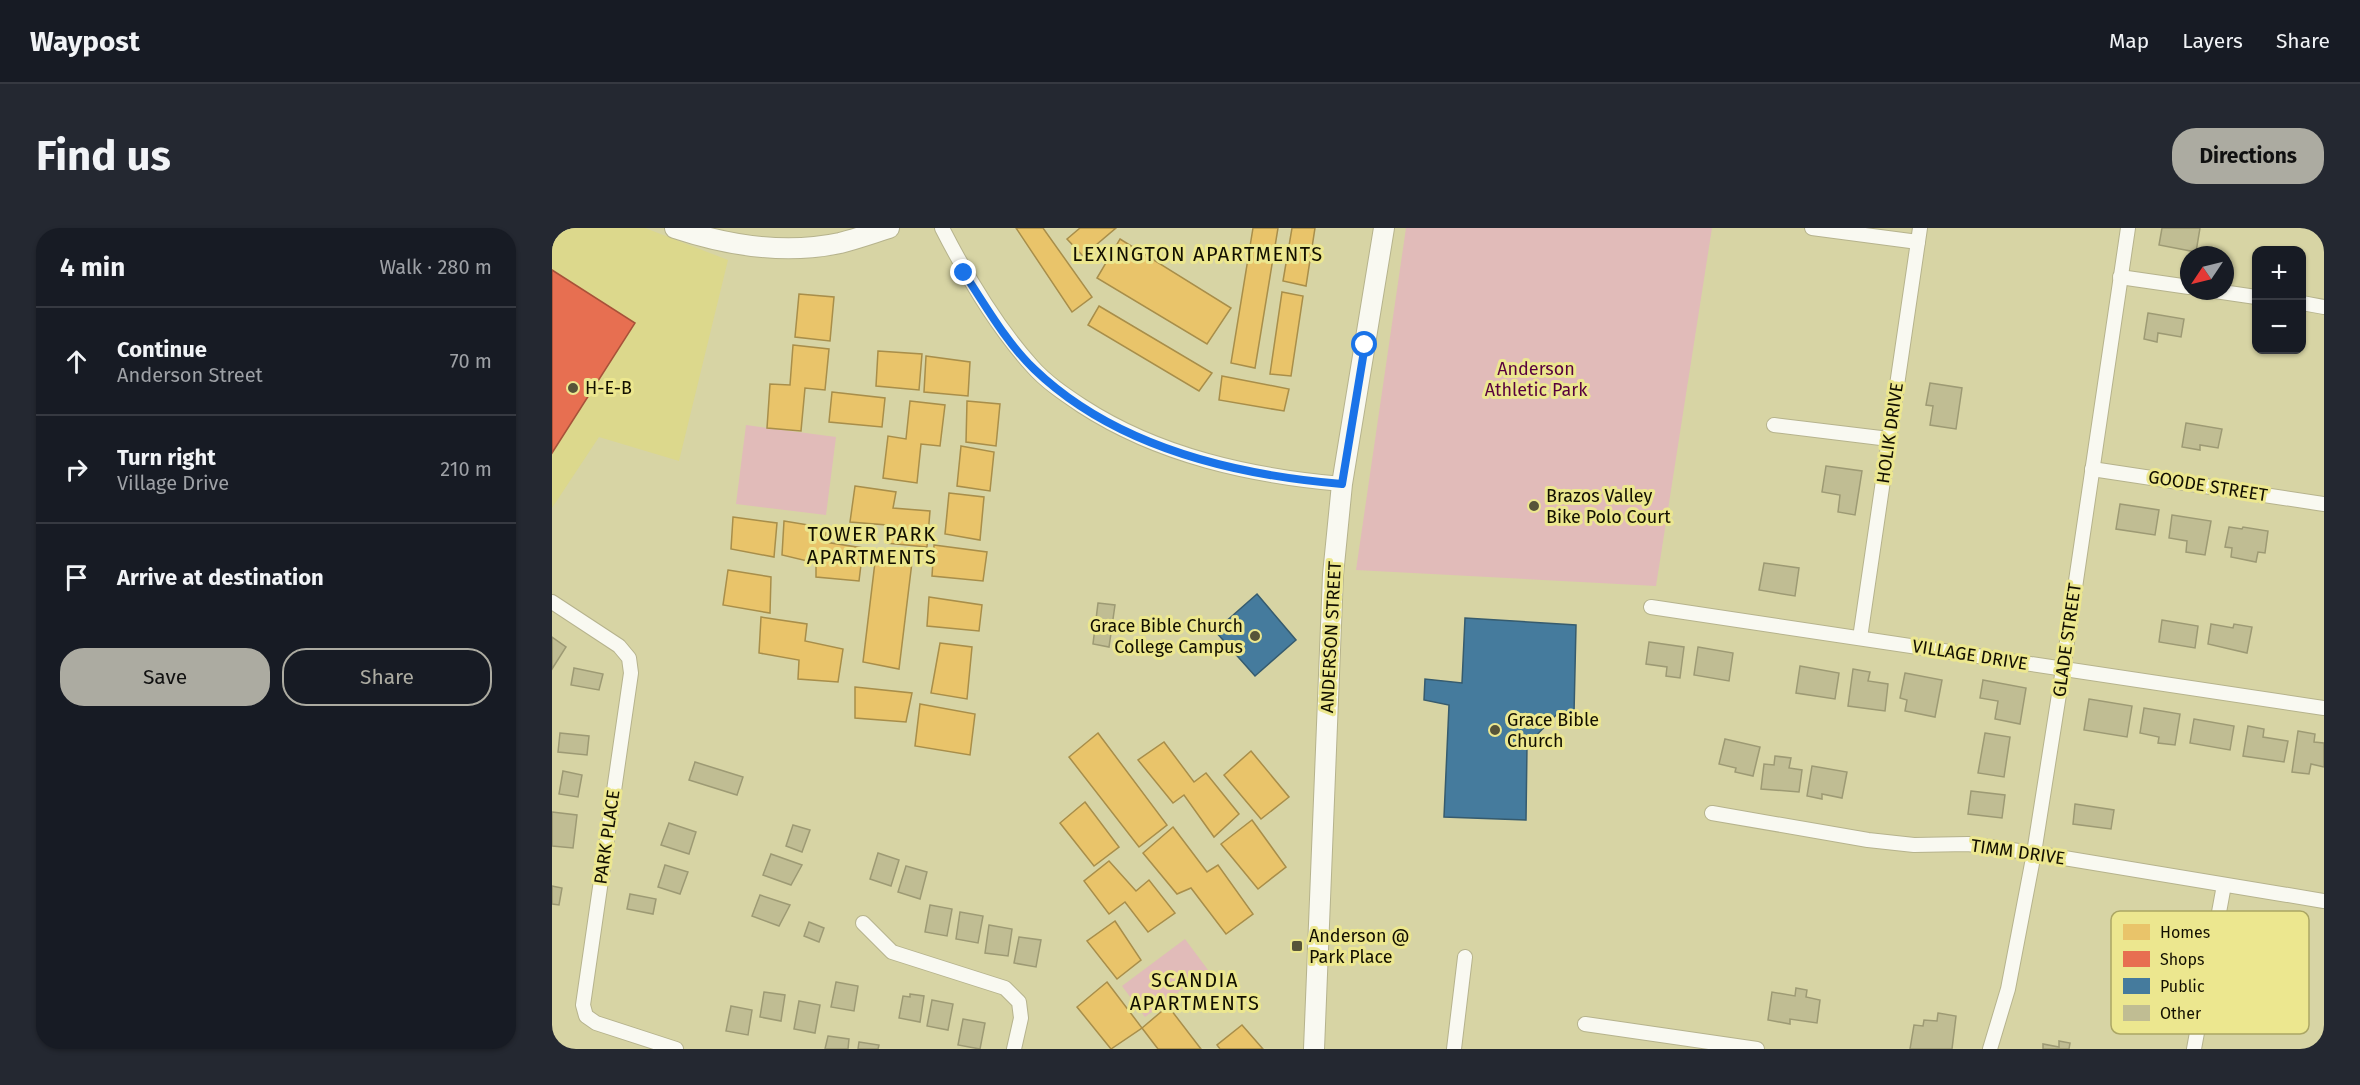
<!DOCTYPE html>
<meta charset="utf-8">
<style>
:root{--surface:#171b24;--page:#242831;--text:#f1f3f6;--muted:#9ea1a6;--line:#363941;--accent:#acaba1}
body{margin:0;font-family:"Fira Sans",sans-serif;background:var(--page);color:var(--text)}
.controls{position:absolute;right:18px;top:18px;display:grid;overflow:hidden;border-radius:12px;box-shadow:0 2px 4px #0004}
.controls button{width:54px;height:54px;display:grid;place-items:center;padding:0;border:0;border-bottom:2px solid var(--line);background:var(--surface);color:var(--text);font:30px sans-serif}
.compass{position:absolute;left:1628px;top:18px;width:54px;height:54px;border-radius:50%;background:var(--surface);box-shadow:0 2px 4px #0004;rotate:235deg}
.stop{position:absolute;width:18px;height:18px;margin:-14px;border:4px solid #1a73e8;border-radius:50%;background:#fff}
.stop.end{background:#1a73e8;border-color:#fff;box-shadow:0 2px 6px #0008}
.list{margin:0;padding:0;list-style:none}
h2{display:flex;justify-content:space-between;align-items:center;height:78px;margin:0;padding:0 24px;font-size:26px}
h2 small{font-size:20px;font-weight:400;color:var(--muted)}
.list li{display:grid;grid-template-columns:39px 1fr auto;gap:18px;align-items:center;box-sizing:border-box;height:108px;padding:0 24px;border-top:2px solid var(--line)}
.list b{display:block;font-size:22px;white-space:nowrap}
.list p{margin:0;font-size:20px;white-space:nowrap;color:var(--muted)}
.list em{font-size:20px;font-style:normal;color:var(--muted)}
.actions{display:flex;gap:12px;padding:18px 24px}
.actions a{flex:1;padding:14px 0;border:2px solid var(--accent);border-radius:24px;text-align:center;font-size:21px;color:var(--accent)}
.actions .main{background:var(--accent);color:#111}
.icon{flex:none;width:33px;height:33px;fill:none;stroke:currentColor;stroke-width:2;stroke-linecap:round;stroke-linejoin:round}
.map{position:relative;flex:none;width:1772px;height:821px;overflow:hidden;border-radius:24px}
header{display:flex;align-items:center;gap:36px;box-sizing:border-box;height:84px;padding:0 30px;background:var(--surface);border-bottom:2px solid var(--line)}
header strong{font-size:28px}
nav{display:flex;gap:33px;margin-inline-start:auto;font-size:21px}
.intro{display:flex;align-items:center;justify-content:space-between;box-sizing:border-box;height:144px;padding:0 36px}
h1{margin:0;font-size:42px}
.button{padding:15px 27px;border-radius:24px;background:var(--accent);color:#111;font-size:21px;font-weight:700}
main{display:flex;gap:36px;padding:0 36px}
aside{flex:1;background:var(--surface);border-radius:24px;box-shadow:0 2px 4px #0004}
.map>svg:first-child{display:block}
.built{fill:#dcd88c}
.green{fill:#e1bbb9}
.homes{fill:#e9c46a;stroke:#a88e4a;stroke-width:1.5}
.shops{fill:#e76f51;stroke:#a75239;stroke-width:1.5}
.public{fill:#457b9d;stroke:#365b6e;stroke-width:1.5}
.building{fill:#c0bd93;stroke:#9d9a74;stroke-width:1.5}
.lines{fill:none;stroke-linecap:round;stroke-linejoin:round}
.street-casing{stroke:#b6b38d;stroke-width:16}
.secondary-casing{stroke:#b6b38d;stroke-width:22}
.street{stroke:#f9f9f1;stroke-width:14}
.secondary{stroke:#f9f9f1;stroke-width:20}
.route{stroke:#1a73e8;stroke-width:8}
.poi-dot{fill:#575439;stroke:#ece78f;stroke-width:2}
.labels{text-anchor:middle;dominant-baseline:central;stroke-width:6;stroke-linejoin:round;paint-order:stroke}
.park-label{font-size:18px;fill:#57003d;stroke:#ece78f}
.poi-label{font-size:18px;fill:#120f00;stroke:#ece78f;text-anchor:start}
.street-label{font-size:18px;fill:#120f00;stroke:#ece78f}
.neighbourhood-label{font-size:20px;letter-spacing:1.5px;fill:#120f00;stroke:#ece78f}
.key{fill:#ece78f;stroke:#aba664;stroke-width:1.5}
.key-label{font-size:16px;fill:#120f00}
</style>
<header>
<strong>Waypost</strong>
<nav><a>Map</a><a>Layers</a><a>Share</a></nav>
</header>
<div class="intro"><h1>Find us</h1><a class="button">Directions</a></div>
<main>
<aside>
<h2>4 min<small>Walk · 280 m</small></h2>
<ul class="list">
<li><svg class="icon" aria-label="ahead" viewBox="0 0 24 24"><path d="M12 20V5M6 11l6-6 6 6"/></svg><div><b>Continue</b><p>Anderson Street</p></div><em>70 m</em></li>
<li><svg class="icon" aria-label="right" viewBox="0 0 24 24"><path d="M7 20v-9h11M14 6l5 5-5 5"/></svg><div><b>Turn right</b><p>Village Drive</p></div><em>210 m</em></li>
<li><svg class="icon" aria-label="arrive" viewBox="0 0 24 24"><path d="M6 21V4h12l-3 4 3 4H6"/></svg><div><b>Arrive at destination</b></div></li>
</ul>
<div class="actions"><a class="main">Save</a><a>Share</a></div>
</aside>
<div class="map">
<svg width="1772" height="821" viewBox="0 0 1772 821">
<rect width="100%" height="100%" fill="#d7d4a4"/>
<polygon class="built" points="0,0 93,0 176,32 127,233 47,209 0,280"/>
<g class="green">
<polygon points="854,0 1160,0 1104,358 804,342"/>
<polygon points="194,197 284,209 274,287 184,276"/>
<polygon points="633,711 656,742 593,789 570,758"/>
</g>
<g class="homes">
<polygon points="464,0 491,0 540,69 520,84"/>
<polygon points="528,0 564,0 531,28 515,11"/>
<polygon points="701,0 726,0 703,140 679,135"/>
<polygon points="740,0 763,0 754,58 731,53"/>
<polygon points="568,11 679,80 655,116 545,50"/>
<polygon points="730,64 751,68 739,148 718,146"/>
<polygon points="247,66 282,69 278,113 243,109"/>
<polygon points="547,78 660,145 647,163 536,97"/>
<polygon points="241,117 277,121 273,162 253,160 249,203 215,200 218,156 238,157"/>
<polygon points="326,123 370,126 367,162 324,158"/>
<polygon points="374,128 418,134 416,168 372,164"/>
<polygon points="670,148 737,161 732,183 667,172"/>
<polygon points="280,164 333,170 330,199 277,194"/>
<polygon points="358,173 393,177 388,218 369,216 365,255 331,250 336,208 354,211"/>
<polygon points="415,173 448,176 444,218 414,214"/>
<polygon points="409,218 442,224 438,263 405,258"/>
<polygon points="303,258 344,264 341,280 378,283 375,319 334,315 335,297 298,294"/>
<polygon points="397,265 432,269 428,312 393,306"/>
<polygon points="181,289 225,295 222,329 179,321"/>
<polygon points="232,293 275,300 273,314 311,320 307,353 264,349 264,335 230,327"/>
<polygon points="382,317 435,324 431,353 380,348"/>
<polygon points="324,326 360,334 347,441 311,434"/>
<polygon points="176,342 219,349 218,385 171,377"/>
<polygon points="377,369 430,377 427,403 375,398"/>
<polygon points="209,389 255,396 253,413 291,421 286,454 246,451 247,432 207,425"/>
<polygon points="388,415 420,419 415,471 379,465"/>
<polygon points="303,459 360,465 354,494 303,490"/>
<polygon points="368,476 423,486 418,527 363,518"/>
<polygon points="546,505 615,597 587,619 517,529"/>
<polygon points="612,514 642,554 654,545 687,586 662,609 632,567 621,575 586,532"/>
<polygon points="699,523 737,569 709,591 672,547"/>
<polygon points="533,574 567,619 542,638 508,595"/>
<polygon points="700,592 734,639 706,661 669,616"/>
<polygon points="621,599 655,644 666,637 701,686 674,706 639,660 625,666 591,625"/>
<polygon points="557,633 584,663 597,652 623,685 596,704 573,674 557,686 532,653"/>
<polygon points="563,693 589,732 565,751 535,713"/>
<polygon points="555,754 590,800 559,821 525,779"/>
<polygon points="616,778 649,821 606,821 590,800"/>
<polygon points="690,797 711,821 668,821 665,817"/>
</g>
<polygon class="shops" points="0,42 83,95 0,225"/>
<g class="public">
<polygon points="705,366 744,412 703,448 663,403"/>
<polygon points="913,390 1024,397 1022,486 1006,485 975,517 974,592 892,589 897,477 872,472 873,451 910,455"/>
</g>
<g class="building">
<polygon points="1610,0 1648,0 1644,24 1607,17"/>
<polygon points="1596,85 1632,91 1629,109 1606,105 1605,114 1592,111"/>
<polygon points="1378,155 1410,160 1404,201 1378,197 1381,178 1374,177"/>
<polygon points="1634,195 1670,201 1666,220 1648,217 1648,222 1630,219"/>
<polygon points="1274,238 1310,243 1303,287 1286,284 1288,267 1270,264"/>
<polygon points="1568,276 1607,282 1603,307 1564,301"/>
<polygon points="1620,287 1659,293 1653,327 1634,324 1635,313 1617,310"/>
<polygon points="1677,299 1690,301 1691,299 1716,303 1713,325 1706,324 1704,334 1679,329 1680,320 1673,319"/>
<polygon points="1212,335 1247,340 1243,368 1207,362"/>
<polygon points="546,375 563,377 557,419 541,416"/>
<polygon points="1610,392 1646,398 1643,420 1607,414"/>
<polygon points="1659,396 1681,400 1682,396 1700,399 1695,425 1656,416"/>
<polygon points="0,409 14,419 0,441"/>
<polygon points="1097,414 1132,419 1128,450 1114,448 1115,439 1094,436"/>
<polygon points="1146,419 1181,425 1177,453 1142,447"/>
<polygon points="1248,438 1287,445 1283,471 1244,465"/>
<polygon points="22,440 51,446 47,462 19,457"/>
<polygon points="1301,441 1318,444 1316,453 1336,456 1333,483 1296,478"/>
<polygon points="1353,445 1390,452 1383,489 1353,483 1355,472 1348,470"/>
<polygon points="1431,452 1474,460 1468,496 1443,491 1446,473 1428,470"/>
<polygon points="1537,471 1580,478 1575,509 1532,502"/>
<polygon points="1592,480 1628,486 1623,517 1606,515 1607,509 1588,505"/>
<polygon points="1642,491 1682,498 1678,522 1638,515"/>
<polygon points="1696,498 1712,501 1711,509 1736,513 1732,534 1691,528"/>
<polygon points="1746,503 1763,506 1762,514 1772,515 1772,539 1759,536 1757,546 1740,544"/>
<polygon points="8,505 37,508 35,527 6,524"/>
<polygon points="1433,505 1458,509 1452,549 1426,545"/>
<polygon points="1173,511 1208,519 1201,548 1183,544 1184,540 1167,536"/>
<polygon points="1223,528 1239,530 1237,540 1250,542 1247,564 1209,561 1212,536 1222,537"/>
<polygon points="143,534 191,549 185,567 137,552"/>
<polygon points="1260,538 1295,544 1290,570 1270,566 1270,571 1255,568"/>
<polygon points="11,543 30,547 26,569 7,566"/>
<polygon points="1419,563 1453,567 1450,590 1416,586"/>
<polygon points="1523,576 1562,582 1559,601 1521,596"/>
<polygon points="0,584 25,587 21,620 0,618"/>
<polygon points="117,595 144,604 137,626 109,617"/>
<polygon points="241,597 258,602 250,624 234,618"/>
<polygon points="326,625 347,632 339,658 318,651"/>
<polygon points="219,626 250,637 239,657 211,647"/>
<polygon points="113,637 136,644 128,666 106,659"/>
<polygon points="354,638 375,644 368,671 346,664"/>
<polygon points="0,658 10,660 7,677 0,676"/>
<polygon points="78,666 104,671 101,686 75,681"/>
<polygon points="208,667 238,677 227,698 200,688"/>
<polygon points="378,677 400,681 395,708 373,704"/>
<polygon points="408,684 431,688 426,715 404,711"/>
<polygon points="257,694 272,700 267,714 252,708"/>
<polygon points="437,697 460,701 456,728 433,725"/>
<polygon points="467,709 489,712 484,739 462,735"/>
<polygon points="284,754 306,758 302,783 279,779"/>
<polygon points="1244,760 1255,762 1254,769 1268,772 1265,795 1238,791 1238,796 1216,792 1220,764 1243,768"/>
<polygon points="212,764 233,767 229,793 208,789"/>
<polygon points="358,766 372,768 368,794 347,790 351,768 358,769"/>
<polygon points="380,772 401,776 396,802 375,798"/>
<polygon points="247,773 268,777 263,805 242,801"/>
<polygon points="179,778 200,782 196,807 174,803"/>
<polygon points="1386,785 1404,788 1400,821 1358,821 1362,797 1371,798 1372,792 1385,793"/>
<polygon points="411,791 433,795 428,821 406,817"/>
<polygon points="276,808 297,811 296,821 273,821"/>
<polygon points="1507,813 1518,815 1517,821 1491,821 1491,816 1507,819"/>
<polygon points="307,814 327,817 326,821 306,821"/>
</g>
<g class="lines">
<g class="street-casing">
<g id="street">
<path d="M390 0C415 49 443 97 480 138 494 154 512 166 530 178 607 228 699 248 790 256"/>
<polyline points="1260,0 1366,14"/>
<polyline points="1568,49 1637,59"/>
<polyline points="1663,63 1704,69"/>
<polyline points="1750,75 1772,79"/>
<polyline points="1222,197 1337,211"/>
<polyline points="1540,241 1772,276"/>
<polyline points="0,374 67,418 77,430 79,445 31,777 34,788 44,795 124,821"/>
<polyline points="1099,379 1772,480"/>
<polyline points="1308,410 1368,0"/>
<polyline points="1160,585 1316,612 1362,617 1416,616 1482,625 1772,673"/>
<polyline points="311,695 340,724 453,760 467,774 469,790 462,821"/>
<polyline points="1033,796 1205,821"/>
<polyline points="902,821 913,729"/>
<polyline points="1438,821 1456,761 1482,625 1511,441 1576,0"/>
<polyline points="1642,821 1672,657"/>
</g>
</g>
<g class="secondary-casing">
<g id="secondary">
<path d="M123 0C177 18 232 27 288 15 304 11 321 5 337 0"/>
<polyline points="762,821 781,347 790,256 832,0"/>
</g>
</g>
<use href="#street" class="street"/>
<use href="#secondary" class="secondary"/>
</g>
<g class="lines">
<path class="route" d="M412 45C433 77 454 114 482 141 563 219 682 247 790 256L813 117"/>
</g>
<g class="poi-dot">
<circle cx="21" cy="160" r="6"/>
<circle cx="982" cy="278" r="6"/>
<circle cx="703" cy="408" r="6"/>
<circle cx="943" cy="502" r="6"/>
<rect x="739" y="712" width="12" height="12" rx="3"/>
</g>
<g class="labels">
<g class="park-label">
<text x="984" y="141">Anderson<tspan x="984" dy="21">Athletic Park</tspan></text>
</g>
<g class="poi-label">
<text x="33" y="160">H-E-B</text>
<text x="994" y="268">Brazos Valley<tspan x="994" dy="21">Bike Polo Court</tspan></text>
<text x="691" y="398" text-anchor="end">Grace Bible Church<tspan x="691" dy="21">College Campus</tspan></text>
<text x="955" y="492">Grace Bible<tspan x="955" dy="21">Church</tspan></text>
<text x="757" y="708">Anderson @<tspan x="757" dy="21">Park Place</tspan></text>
</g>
<g class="street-label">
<text transform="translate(1338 205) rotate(-82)">HOLIK DRIVE</text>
<text transform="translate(1656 258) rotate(9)">GOODE STREET</text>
<text transform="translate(779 409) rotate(-87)">ANDERSON STREET</text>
<text transform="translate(1515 412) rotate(-82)">GLADE STREET</text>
<text transform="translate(1418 427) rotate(9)">VILLAGE DRIVE</text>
<text transform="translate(55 609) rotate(-82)">PARK PLACE</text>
<text transform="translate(1466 624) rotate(8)">TIMM DRIVE</text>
</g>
<g class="neighbourhood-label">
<text x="646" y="26">LEXINGTON APARTMENTS</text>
<text x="320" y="306">TOWER PARK<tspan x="320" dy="23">APARTMENTS</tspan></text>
<text x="643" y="752">SCANDIA<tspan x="643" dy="23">APARTMENTS</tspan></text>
</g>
</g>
<rect x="1559" y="683" width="198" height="123" rx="9" class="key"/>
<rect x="1571" y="696" width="27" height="16" fill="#e9c46a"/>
<rect x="1571" y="723" width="27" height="16" fill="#e76f51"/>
<rect x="1571" y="750" width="27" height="16" fill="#457b9d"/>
<rect x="1571" y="777" width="27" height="16" fill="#c0bd93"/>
<g class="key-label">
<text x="1608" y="710">Homes</text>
<text x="1608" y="737">Shops</text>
<text x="1608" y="764">Public</text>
<text x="1608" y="791">Other</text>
</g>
</svg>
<div class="controls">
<button>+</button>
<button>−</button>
</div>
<svg class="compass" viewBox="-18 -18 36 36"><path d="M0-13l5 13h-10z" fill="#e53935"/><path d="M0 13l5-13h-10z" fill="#9ea1a6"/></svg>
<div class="stop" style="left:813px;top:117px"></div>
<div class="stop end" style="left:412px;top:45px"></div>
</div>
</main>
